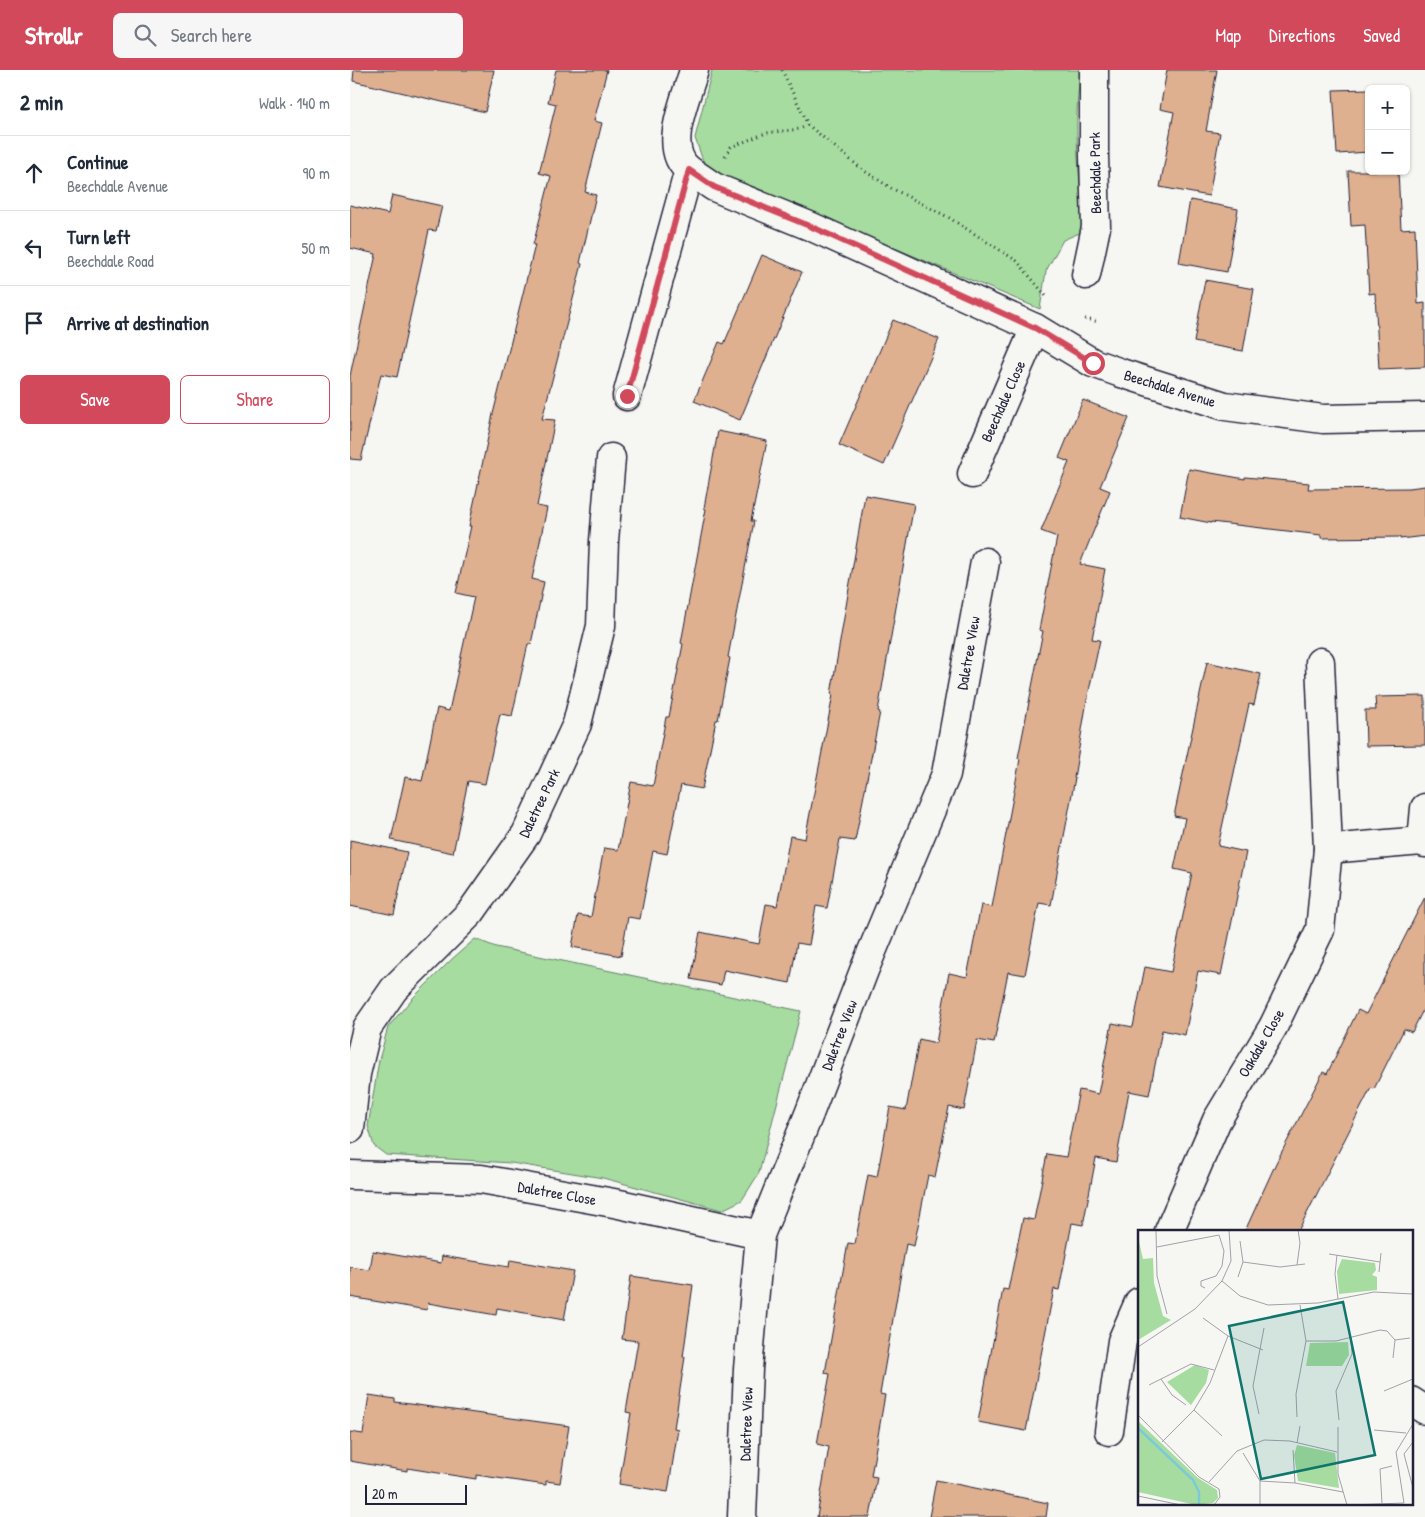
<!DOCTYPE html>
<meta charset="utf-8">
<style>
:root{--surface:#fff;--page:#f6f6f7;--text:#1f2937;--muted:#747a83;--line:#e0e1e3;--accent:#d1495b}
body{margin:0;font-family:"Patrick Hand",sans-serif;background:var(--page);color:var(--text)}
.controls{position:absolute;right:15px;top:15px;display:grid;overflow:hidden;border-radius:8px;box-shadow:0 1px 4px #0004}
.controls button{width:45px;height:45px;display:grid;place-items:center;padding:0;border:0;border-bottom:1px solid var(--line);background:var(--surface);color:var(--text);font:25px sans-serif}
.scale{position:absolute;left:15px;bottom:12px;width:102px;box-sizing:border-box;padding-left:5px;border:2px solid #22223b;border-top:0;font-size:14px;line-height:18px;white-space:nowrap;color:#22223b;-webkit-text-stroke:4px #f6f6f2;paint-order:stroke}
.stop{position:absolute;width:15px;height:15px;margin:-11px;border:4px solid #d1495b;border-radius:50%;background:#fff}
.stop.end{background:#d1495b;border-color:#fff;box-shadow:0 1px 5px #0008}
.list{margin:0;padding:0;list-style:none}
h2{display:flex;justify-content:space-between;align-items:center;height:65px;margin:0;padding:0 20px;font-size:21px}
h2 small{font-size:16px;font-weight:400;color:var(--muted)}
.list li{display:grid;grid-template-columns:32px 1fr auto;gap:15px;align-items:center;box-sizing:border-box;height:75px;padding:0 20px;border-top:1px solid var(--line)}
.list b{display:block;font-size:19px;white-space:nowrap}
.list p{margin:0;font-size:16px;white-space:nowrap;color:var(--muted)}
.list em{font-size:16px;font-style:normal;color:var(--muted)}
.actions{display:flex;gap:10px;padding:15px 20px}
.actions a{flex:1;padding:11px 0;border:1px solid var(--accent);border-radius:8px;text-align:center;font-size:18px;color:var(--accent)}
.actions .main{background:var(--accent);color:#fff}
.icon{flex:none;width:28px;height:28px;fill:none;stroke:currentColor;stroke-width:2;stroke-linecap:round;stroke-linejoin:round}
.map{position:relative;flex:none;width:1075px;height:1447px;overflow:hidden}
header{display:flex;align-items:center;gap:30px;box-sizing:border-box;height:70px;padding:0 25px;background:var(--accent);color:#fff}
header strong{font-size:24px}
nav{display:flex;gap:28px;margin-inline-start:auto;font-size:18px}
.search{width:350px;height:45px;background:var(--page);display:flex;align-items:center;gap:12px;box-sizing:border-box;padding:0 18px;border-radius:8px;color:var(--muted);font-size:19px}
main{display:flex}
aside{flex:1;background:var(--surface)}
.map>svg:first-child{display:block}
.green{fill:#a6dc9f;stroke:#647f6d}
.building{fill:#dfb090;stroke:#22223b}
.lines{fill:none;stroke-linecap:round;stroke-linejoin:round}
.street-casing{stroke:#22223b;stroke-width:31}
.path{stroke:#22223b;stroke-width:3;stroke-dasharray:1 4;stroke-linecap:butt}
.street{stroke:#f6f6f2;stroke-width:28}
.route{stroke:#d1495b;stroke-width:6}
.labels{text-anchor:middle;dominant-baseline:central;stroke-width:4.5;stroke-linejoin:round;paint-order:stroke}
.street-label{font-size:15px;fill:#22223b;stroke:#f6f6f2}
.inset-river{fill:none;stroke:#7cc9da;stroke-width:2.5}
.inset-road{fill:none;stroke:#a1a1a9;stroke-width:1}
.view{fill:#0f766e;fill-opacity:0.15;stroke:#0f766e;stroke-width:2.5}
.inset-edge{fill:none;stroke:#22223b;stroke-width:2.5}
</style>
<header>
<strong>Strollr</strong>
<div class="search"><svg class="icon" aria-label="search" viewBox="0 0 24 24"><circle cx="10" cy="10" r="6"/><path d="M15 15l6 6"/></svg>Search here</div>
<nav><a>Map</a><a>Directions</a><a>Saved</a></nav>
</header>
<main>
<aside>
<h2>2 min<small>Walk · 140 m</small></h2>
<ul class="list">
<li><svg class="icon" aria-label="ahead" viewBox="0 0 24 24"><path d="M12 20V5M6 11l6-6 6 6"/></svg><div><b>Continue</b><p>Beechdale Avenue</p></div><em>90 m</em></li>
<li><svg class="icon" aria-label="left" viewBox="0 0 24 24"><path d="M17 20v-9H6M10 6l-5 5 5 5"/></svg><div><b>Turn left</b><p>Beechdale Road</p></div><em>50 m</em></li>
<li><svg class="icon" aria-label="arrive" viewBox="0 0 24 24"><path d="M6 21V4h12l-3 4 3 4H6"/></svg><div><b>Arrive at destination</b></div></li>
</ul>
<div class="actions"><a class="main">Save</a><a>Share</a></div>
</aside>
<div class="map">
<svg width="1075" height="1447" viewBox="0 0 1075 1447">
<rect width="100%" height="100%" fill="#f6f6f2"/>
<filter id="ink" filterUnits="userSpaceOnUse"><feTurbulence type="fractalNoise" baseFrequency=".02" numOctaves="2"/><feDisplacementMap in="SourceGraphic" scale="10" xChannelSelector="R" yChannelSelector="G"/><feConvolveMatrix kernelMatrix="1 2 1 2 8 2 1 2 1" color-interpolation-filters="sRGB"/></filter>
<g filter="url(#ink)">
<g class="green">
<path d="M362 0H731C722 53 730 108 734 161L713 170 696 201 690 239 356 99 345 68Z"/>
<polygon points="125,869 146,877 451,941 409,1103 392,1130 372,1140 253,1108 161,1093 36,1085 24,1076 18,1056 29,990 38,957 61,930 102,889"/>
</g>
<g class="building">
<polygon points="4,0 144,0 135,42 3,11"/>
<polygon points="206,0 257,0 244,51 252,53 235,122 246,125 230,193 232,194 192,349 205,350 187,436 197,438 182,509 194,512 181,574 178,574 162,646 150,644 135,714 118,711 103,783 41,770 55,707 72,711 87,638 99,641 124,527 106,523 121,456 119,456 143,344 185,175 183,175 201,106 189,103 206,34 198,32"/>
<polygon points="817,0 867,0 856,61 870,63 859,126 810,117 824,42 810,39"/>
<polygon points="1019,19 1019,82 987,84 983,20"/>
<polygon points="998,101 1048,101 1051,159 1065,158 1068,234 1075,233 1075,297 1029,299 1025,223 1019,224 1015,155 1001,156"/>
<polygon points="42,125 92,136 86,161 79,160 47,307 31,304 11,390 0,389 0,306 26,184 0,178 0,135 38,144"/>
<polygon points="840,130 888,139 877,202 829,193"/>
<polygon points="412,185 452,202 390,350 344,331 369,272 374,274"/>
<polygon points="855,210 904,219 893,281 844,272"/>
<polygon points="543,250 589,269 534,395 489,375"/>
<polygon points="733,330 779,348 750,417 760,421 730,494 755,499 742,569 750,570 737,630 724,708 725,708 701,835 689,833 675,905 658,902 644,973 627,970 614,1040 599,1037 585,1107 578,1105 564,1176 556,1174 530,1324 535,1325 521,1406 527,1407 520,1447 467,1447 479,1377 467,1374 480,1304 475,1303 498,1173 505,1174 518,1105 527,1107 540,1037 556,1040 569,969 586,973 599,903 617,907 631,835 642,837 663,727 670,689 668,688 693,561 689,560 707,467 691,461 719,392 709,388"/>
<polygon points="368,361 417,371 401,451 404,451 378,587 380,588 368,650 366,650 352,719 331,715 317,784 303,781 290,849 278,847 271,886 222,877 228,845 241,847 254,778 268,780 281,712 303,716 316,647 319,647 333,574 331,573 356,439 354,438"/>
<polygon points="839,399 895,409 895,407 959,413 958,419 1059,418 1075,416 1075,466 1050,469 1050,467 971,468 971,465 861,452 861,453 830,447"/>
<polygon points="515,425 564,434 528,641 530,642 505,771 490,769 477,838 466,836 459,875 447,873 440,913 374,900 371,915 341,909 350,862 409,874 416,834 427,836 440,766 455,769 483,625 481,624"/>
<polygon points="857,592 911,604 904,635 899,634 868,776 896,782 871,905 848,901 835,965 812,960 799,1025 779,1021 766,1092 746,1088 733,1155 722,1153 709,1220 704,1219 676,1361 628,1352 653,1219 658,1220 673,1148 684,1150 697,1084 716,1087 729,1020 748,1024 762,953 783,957 795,897 821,902 842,803 824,799 835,748 824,746"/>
<polygon points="1075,626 1075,675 1016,676 1015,640 1026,640 1025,627"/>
<polygon points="0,770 57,782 44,845 0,836"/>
<polygon points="1075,827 1075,936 1062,962 1054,959 1024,1019 1021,1018 948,1161 895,1161 926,1093 973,1002 977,1004 1008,940 1016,944"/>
<polygon points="23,1181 91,1193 92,1186 159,1197 160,1190 223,1201 214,1250 147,1238 146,1245 78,1233 77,1240 0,1227 0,1197 20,1200"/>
<polygon points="281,1206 343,1215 333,1287 335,1287 324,1358 328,1359 318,1422 269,1414 281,1343 276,1342 288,1271 272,1269"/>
<polygon points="19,1325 45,1329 45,1332 219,1356 210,1413 196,1411 196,1415 126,1405 126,1409 57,1398 57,1401 0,1391 0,1362 13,1364"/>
<polygon points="586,1410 698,1433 696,1447 579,1447"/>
</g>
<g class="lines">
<g class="street-casing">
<g id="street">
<polyline points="339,100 364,117 462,157 685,258 743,293 771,303 875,336 973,349 1075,347"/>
<polyline points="736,205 746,157 744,86 744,0"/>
<path d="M277 326 339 100C311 79 337 27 344 0"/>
<polyline points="622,404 685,258"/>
<polyline points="1075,738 1072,771 1075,773"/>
<polyline points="978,779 1072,771"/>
<polyline points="0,1059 6,1004 17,958 44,919 121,842 176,764 227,654 251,556 254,471 261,388"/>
<polyline points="0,1105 131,1109 269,1134 410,1165"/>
<polyline points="819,1161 867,1050 923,957 970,860 978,779 970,592"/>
<polyline points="1061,1331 1075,1340"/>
<polyline points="759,1361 772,1271 789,1232"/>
<polyline points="392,1447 398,1299 410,1165 459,1044 515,898 596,704 635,492"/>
</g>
</g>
<g class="path">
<polyline points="432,0 458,55 513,100 541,118 598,147 667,191 696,226"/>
<polyline points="375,86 381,77 416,63 450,59 458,55"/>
<polyline points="735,249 749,252"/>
</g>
<use href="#street" class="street"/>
</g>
</g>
<g class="lines" filter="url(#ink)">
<polyline class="route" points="277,326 339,100 364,117 462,157 685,258 743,293"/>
</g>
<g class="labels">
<g class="street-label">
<text transform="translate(745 103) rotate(-91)">Beechdale Park</text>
<text transform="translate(820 318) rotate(17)">Beechdale Avenue</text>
<text transform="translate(653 331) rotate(-66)">Beechdale Close</text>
<text transform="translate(618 583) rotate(-80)">Daletree View</text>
<text transform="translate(189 733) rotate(-64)">Daletree Park</text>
<text transform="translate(489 965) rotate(-69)">Daletree View</text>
<text transform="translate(911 973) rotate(-60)">Oakdale Close</text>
<text transform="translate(207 1123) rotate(10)">Daletree Close</text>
<text transform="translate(396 1354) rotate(-88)">Daletree View</text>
</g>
</g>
<g transform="translate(788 1160)">
<rect width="275" height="275" fill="#f6f6f2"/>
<path d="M0 7 5 29 15 28 16 53 25 86 33 90 0 110ZM204 29 237 33 238 40 234 45 239 47V60L201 64 199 41ZM210 112 211 125 204 136H168L172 113ZM57 135 71 140 68 153 53 175 29 152ZM0 191 60 248 79 260 80 268 75 273 58 275 0 262ZM159 215 197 223 201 258 160 251 156 225Z" fill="#a6dc9f"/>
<path class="inset-river" d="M0 198 55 250 61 262V275"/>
<path class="inset-road" d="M18 0 19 46 29 84M19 17 81 5 86 21 84 36 78 46 63 51V56L67 58M191 24 242 32M199 25 197 44 200 69M105 32 142 37 167 34M159 35 162 13 160 0M241 42 243 23M100 47 105 32 102 11M84 51 102 66 130 75 180 73 236 62 275 64M65 88 90 106 125 120M168 111H198L242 100 249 101 257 110 272 108M0 117 57 79 84 51 93 31 91 0M255 128 257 110M23 149 34 165 48 175M11 155 53 134 76 140M246 161 275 149M56 180 84 206M121 184 115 156 126 98M0 185 61 247 81 259 82 267 76 275M159 187 158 164 168 111 162 75M201 190 198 161 214 124 213 108M200 197V244L209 275M236 200 268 203M24 212 56 180 72 153 90 106M275 212 266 224 275 258M159 213 162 196M155 220 157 253M105 223 122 251V275M122 251 157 253 205 262M71 252 99 221 126 210 152 211 199 222M0 266 43 275M244 273 242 239 254 236M213 275 266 273 258 222 275 194"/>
<path class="view" d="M205 72 237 225 123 249 91 96Z"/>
<rect width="275" height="275" class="inset-edge"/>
</g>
</svg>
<div class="controls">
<button>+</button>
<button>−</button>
</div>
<div class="scale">20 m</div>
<div class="stop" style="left:743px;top:293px"></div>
<div class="stop end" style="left:277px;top:326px"></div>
</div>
</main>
